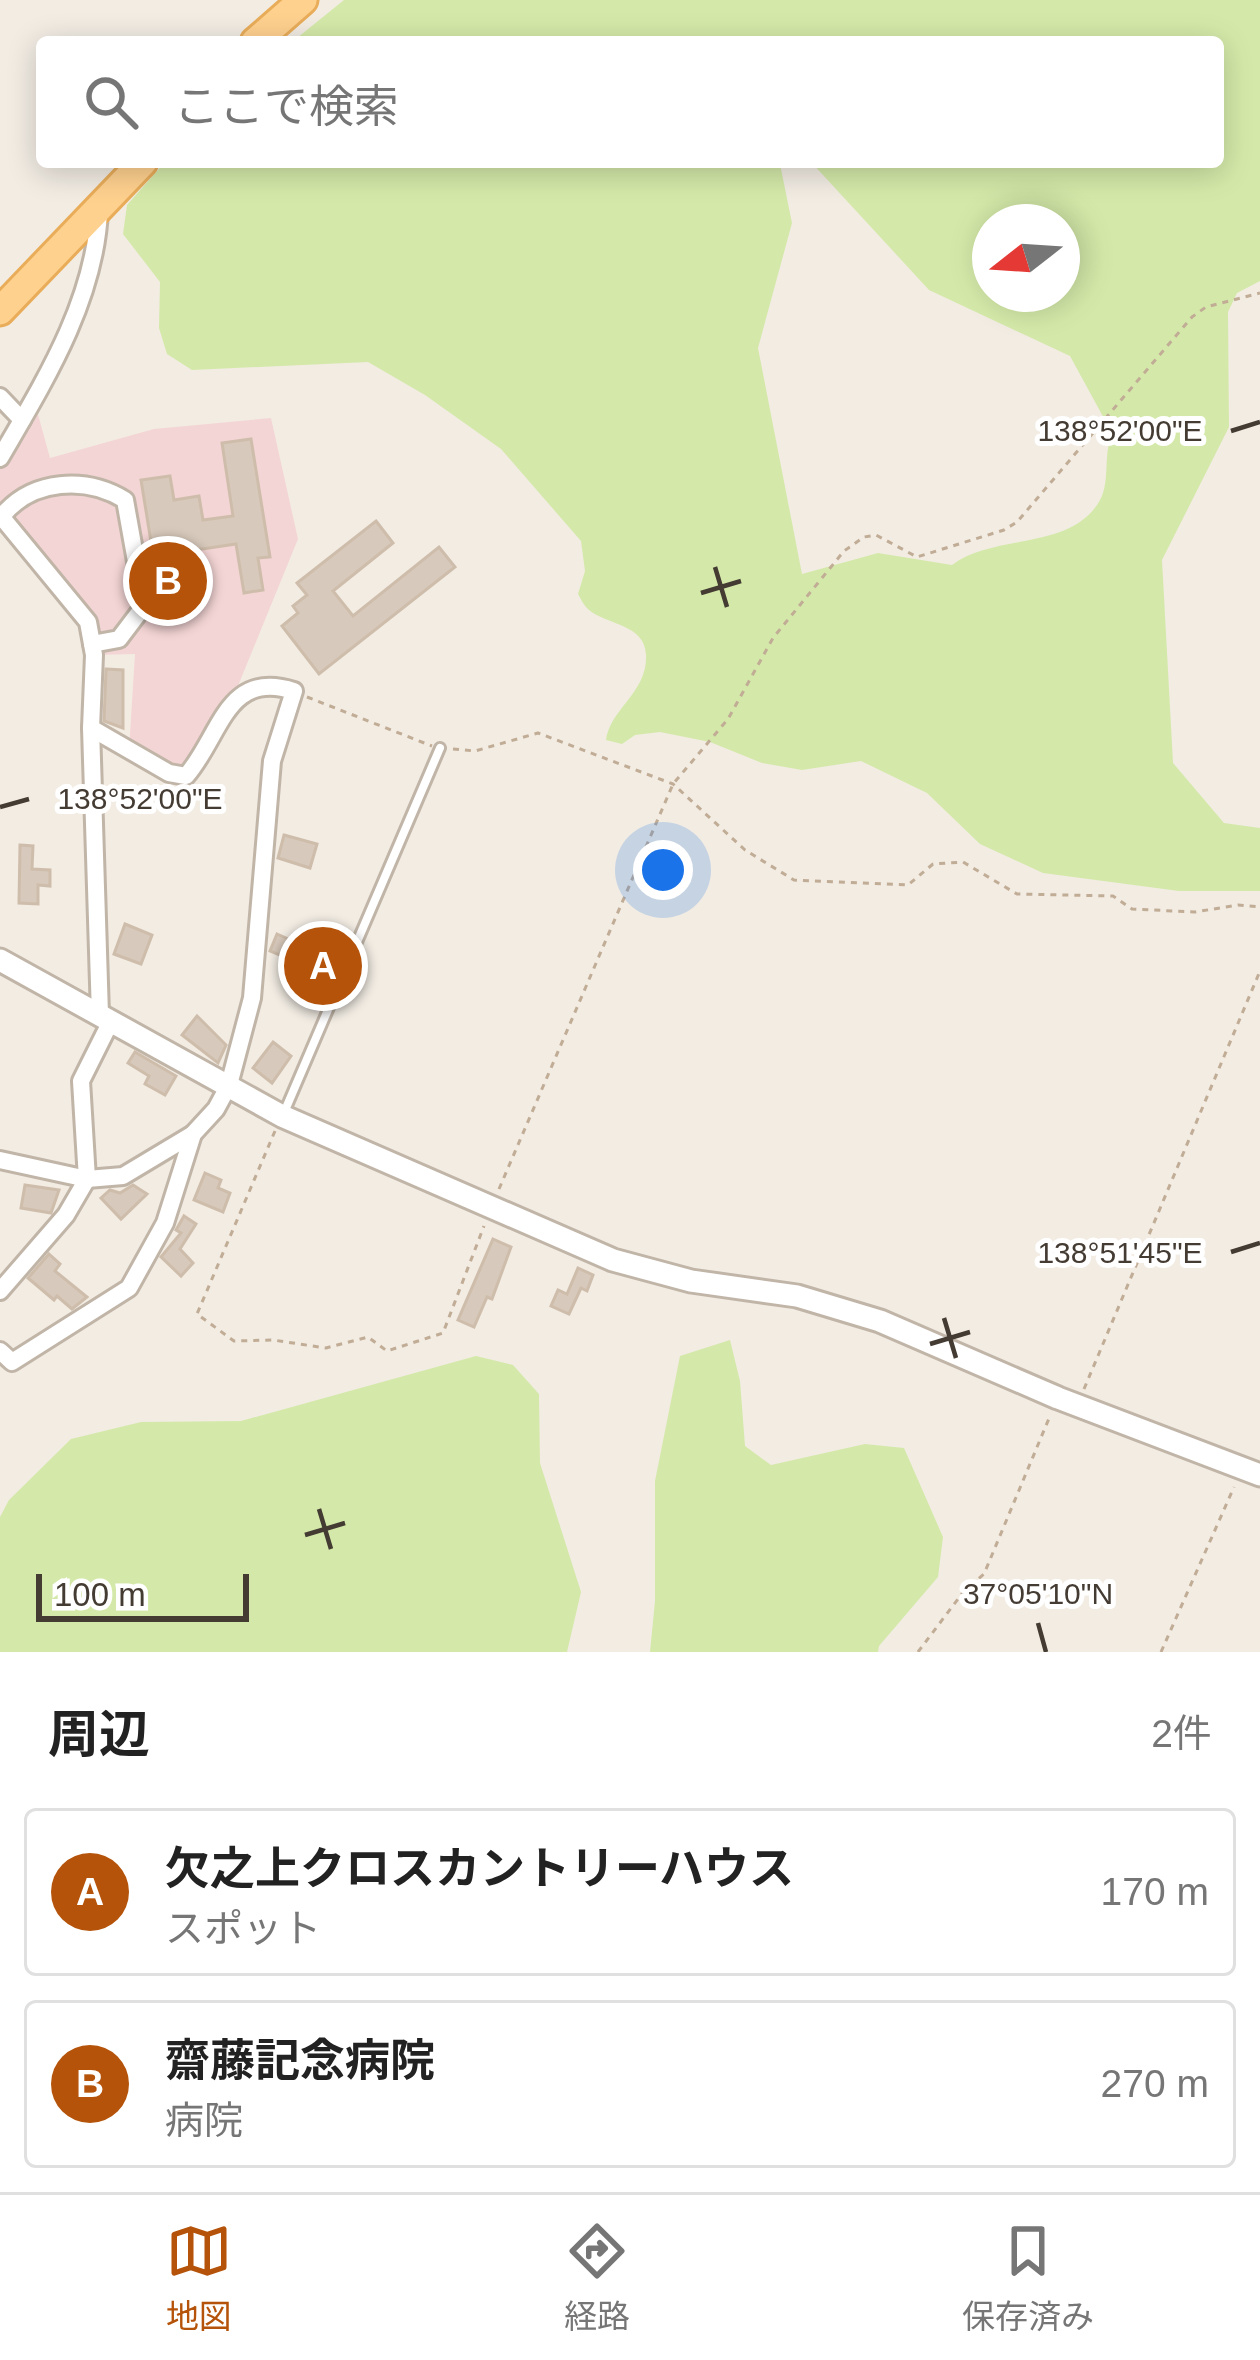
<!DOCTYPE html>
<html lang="ja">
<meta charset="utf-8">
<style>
:root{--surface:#fff;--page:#f6f6f6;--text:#222;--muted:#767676;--line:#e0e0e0;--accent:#b45309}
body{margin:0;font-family:Arial,"Noto Sans JP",sans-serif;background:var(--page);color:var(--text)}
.compass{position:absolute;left:972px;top:204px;width:108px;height:108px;border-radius:50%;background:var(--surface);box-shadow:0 6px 30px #0003;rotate:253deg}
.scale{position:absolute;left:36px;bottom:30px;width:213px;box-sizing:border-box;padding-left:12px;border:6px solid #443b33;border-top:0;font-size:33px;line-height:42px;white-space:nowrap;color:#443b33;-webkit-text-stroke:9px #fff;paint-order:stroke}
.you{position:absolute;left:663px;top:870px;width:42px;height:42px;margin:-30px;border:9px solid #fff;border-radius:50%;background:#1a73e8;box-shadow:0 0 0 18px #1a73e833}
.badge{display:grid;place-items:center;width:78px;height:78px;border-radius:50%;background:var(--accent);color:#fff;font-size:39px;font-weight:700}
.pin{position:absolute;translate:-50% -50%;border:6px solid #fff;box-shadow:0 3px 12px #0006}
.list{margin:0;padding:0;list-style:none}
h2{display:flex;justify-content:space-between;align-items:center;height:156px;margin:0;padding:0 48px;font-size:51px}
h2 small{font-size:39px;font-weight:400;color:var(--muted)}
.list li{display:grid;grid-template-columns:78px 1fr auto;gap:36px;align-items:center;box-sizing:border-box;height:168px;margin:0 24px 24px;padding:0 24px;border:3px solid var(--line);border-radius:12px}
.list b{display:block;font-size:45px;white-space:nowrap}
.list p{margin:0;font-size:39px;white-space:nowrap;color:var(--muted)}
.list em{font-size:39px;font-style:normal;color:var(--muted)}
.icon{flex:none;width:66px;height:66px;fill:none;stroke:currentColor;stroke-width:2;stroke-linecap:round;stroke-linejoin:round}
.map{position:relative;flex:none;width:1260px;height:1652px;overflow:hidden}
.search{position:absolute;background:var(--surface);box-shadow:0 6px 30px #0003;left:36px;right:36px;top:36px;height:132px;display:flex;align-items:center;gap:30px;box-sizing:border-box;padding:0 42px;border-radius:12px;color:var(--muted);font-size:45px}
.sheet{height:540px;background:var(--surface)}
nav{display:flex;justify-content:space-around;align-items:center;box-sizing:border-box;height:168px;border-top:3px solid var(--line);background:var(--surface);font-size:33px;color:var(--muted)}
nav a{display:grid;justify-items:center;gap:6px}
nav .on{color:var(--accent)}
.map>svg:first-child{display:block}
.medical{fill:#f4d5d5}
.green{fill:#d4e9a9;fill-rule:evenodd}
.building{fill:#d7c9bb;stroke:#cfbdab;stroke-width:3}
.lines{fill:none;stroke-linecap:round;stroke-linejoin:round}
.service-casing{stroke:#c1b5a8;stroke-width:14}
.minor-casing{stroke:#c1b5a8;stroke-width:22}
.tertiary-casing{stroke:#c1b5a8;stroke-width:27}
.primary-casing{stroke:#e9ad5a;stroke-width:33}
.path{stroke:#c1ac96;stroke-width:3;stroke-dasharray:6 6;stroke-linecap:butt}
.service{stroke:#fff;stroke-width:8}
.minor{stroke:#fff;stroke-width:16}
.tertiary{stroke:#fff;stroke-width:21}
.primary{stroke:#ffd18f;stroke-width:27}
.ticks{fill:none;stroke:#443b33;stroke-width:4.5}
.ticks-label{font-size:30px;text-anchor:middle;fill:#443b33;stroke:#fff;stroke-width:10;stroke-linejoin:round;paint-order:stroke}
</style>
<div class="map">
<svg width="1260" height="1652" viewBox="0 0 1260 1652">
<rect width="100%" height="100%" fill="#f2ece3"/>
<polygon class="medical" points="34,400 50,458 154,429 271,418 298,539 231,703 186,776 129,750 135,654 94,655 88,622 0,515 0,458"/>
<g class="green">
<path d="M344 0H1260V281L1237 293 1228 312 1229 427 1162 560 1173 763 1224 823 1260 828V891H1179L1043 873 980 844 927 793 861 761 802 770 762 763 710 742 660 732 635 735 622 744 606 740C610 709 648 692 646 655 645 624 607 625 589 610 584 606 581 599 578 594L585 571 581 541 501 449 425 395 368 362 192 370 167 354 159 328 160 282 123 234 127 205 165 162H784L780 164 792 223 758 348 802 574 878 553 952 565C993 534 1066 550 1097 505 1112 484 1102 458 1112 433L1070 356 929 290 811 162H1218V42H292ZM1062 222V294H990V222Z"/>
<polygon points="730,1340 740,1381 745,1446 771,1465 865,1444 904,1448 943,1537 938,1577 879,1646 878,1652 650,1652 655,1601 655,1481 680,1356"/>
<polygon points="476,1356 513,1365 539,1394 540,1463 581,1592 567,1652 0,1652 0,1517 9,1500 71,1439 141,1422 241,1421"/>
</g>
<g class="building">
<polygon points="251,439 270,557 258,558 263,590 244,593 236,544 182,552 192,611 163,616 141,480 170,476 174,500 199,496 203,520 233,516 222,443"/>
<polygon points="376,521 393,543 333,591 353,616 439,547 455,567 319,674 282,626 298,613 293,606 307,595 297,583"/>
<polygon points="106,669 123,670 123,728 104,721"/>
<polygon points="284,835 317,844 310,868 278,858"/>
<polygon points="20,845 33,846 32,869 50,870 50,886 38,885 38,904 19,903"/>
<polygon points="125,924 152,935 141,964 114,954"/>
<polygon points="277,934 318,952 321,943 340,951 324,988 306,980 311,968 270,951"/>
<polygon points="197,1016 226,1045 218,1063 182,1035"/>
<polygon points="273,1042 291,1056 272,1083 253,1068"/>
<polygon points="135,1052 176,1076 165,1095 145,1084 149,1076 128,1063"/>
<polygon points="205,1173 221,1180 218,1188 230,1193 223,1212 194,1200"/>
<polygon points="25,1185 59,1190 51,1213 21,1208"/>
<polygon points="133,1185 147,1194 121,1219 101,1198 110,1190 120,1193"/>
<polygon points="184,1216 196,1224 180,1249 193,1263 181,1276 161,1257 181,1233 176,1230"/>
<polygon points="493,1239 511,1247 492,1299 487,1297 474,1327 458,1320"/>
<polygon points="49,1254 60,1264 55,1271 87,1297 72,1309 57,1296 54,1300 28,1278"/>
<polygon points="578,1268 593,1275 587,1291 581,1288 569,1314 551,1306 558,1290 567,1294"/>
</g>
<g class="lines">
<g class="service-casing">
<polyline id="service" points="283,1115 440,748"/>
</g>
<g class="minor-casing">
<g id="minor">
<polyline points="0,397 22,420"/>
<path d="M0 458C44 382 95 301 99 211"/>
<polyline points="0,515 88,622 94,655 91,728 100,1015"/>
<path d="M2 516C32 479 86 476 125 500L144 606 119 639 92 644"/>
<polyline points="0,1160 87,1179 123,1176 193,1134"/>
<polyline points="0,1291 66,1215 87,1179 81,1081 111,1021"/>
<path d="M0 1351 12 1362 129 1288 165 1223 193 1134 216 1109 229 1085 252 998 272 761 294 691C226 669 221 736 186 776L169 773 91 728"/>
</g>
</g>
<g class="tertiary-casing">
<polyline id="tertiary" points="0,960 282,1116 613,1260 691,1281 797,1296 880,1321 1058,1398 1260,1475"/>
</g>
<g class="primary-casing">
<g id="primary">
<polyline points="255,42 303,0"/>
<polyline points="0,311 143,162"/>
</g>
</g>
<g class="path">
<polyline points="307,697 432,746"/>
<polyline points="453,749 475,751 538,733 673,784 745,850 794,880 908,885 933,864 963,862 1017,894 1113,896 1132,909 1195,912 1238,905 1260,907"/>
<polyline points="275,1131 197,1314 234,1341 273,1340 326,1348 368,1337 387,1351 443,1333 484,1226"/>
<polyline points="499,1189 673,784 728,719 773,638 844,551 864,537 876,535 917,557 1004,530 1017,522 1192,317 1206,307 1260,293"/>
<polyline points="1084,1389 1260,971"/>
<polyline points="918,1652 964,1591 984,1574 1050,1416"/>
<polyline points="1161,1652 1234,1487"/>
</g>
<use href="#service" class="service"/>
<use href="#minor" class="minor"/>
<use href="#tertiary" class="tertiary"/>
<use href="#primary" class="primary"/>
</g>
<path class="ticks" d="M1231 431 1260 422M715 567 727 607M701 593 741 581M0 807 29 799M1231 1252 1260 1243M944 1318 956 1358M930 1344 970 1332M319 1509 331 1549M305 1535 345 1523M1038 1623 1046 1652"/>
<g class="ticks-label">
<text x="1120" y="441">138°52'00"E</text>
<text x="140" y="809">138°52'00"E</text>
<text x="1120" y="1263">138°51'45"E</text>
<text x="1038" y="1604">37°05'10"N</text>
</g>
</svg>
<svg class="compass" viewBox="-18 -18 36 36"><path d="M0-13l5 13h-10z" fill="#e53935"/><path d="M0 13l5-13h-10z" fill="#767676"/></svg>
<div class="scale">100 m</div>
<div class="you"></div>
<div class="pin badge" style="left:323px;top:966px">A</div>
<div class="pin badge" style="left:168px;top:581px">B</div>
<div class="search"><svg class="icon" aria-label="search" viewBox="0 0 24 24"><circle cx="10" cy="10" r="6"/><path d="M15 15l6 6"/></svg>ここで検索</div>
</div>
<section class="sheet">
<h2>周辺<small>2件</small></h2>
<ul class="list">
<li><span class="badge">A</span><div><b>欠之上クロスカントリーハウス</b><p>スポット</p></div><em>170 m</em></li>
<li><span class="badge">B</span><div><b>齋藤記念病院</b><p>病院</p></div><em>270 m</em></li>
</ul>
</section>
<nav>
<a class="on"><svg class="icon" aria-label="map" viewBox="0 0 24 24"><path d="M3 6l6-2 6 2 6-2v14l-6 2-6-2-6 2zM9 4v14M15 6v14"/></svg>地図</a>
<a><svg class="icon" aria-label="directions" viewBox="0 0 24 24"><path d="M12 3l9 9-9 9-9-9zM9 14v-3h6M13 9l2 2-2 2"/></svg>経路</a>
<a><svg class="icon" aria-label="saved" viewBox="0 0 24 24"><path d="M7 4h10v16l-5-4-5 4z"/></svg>保存済み</a>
</nav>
